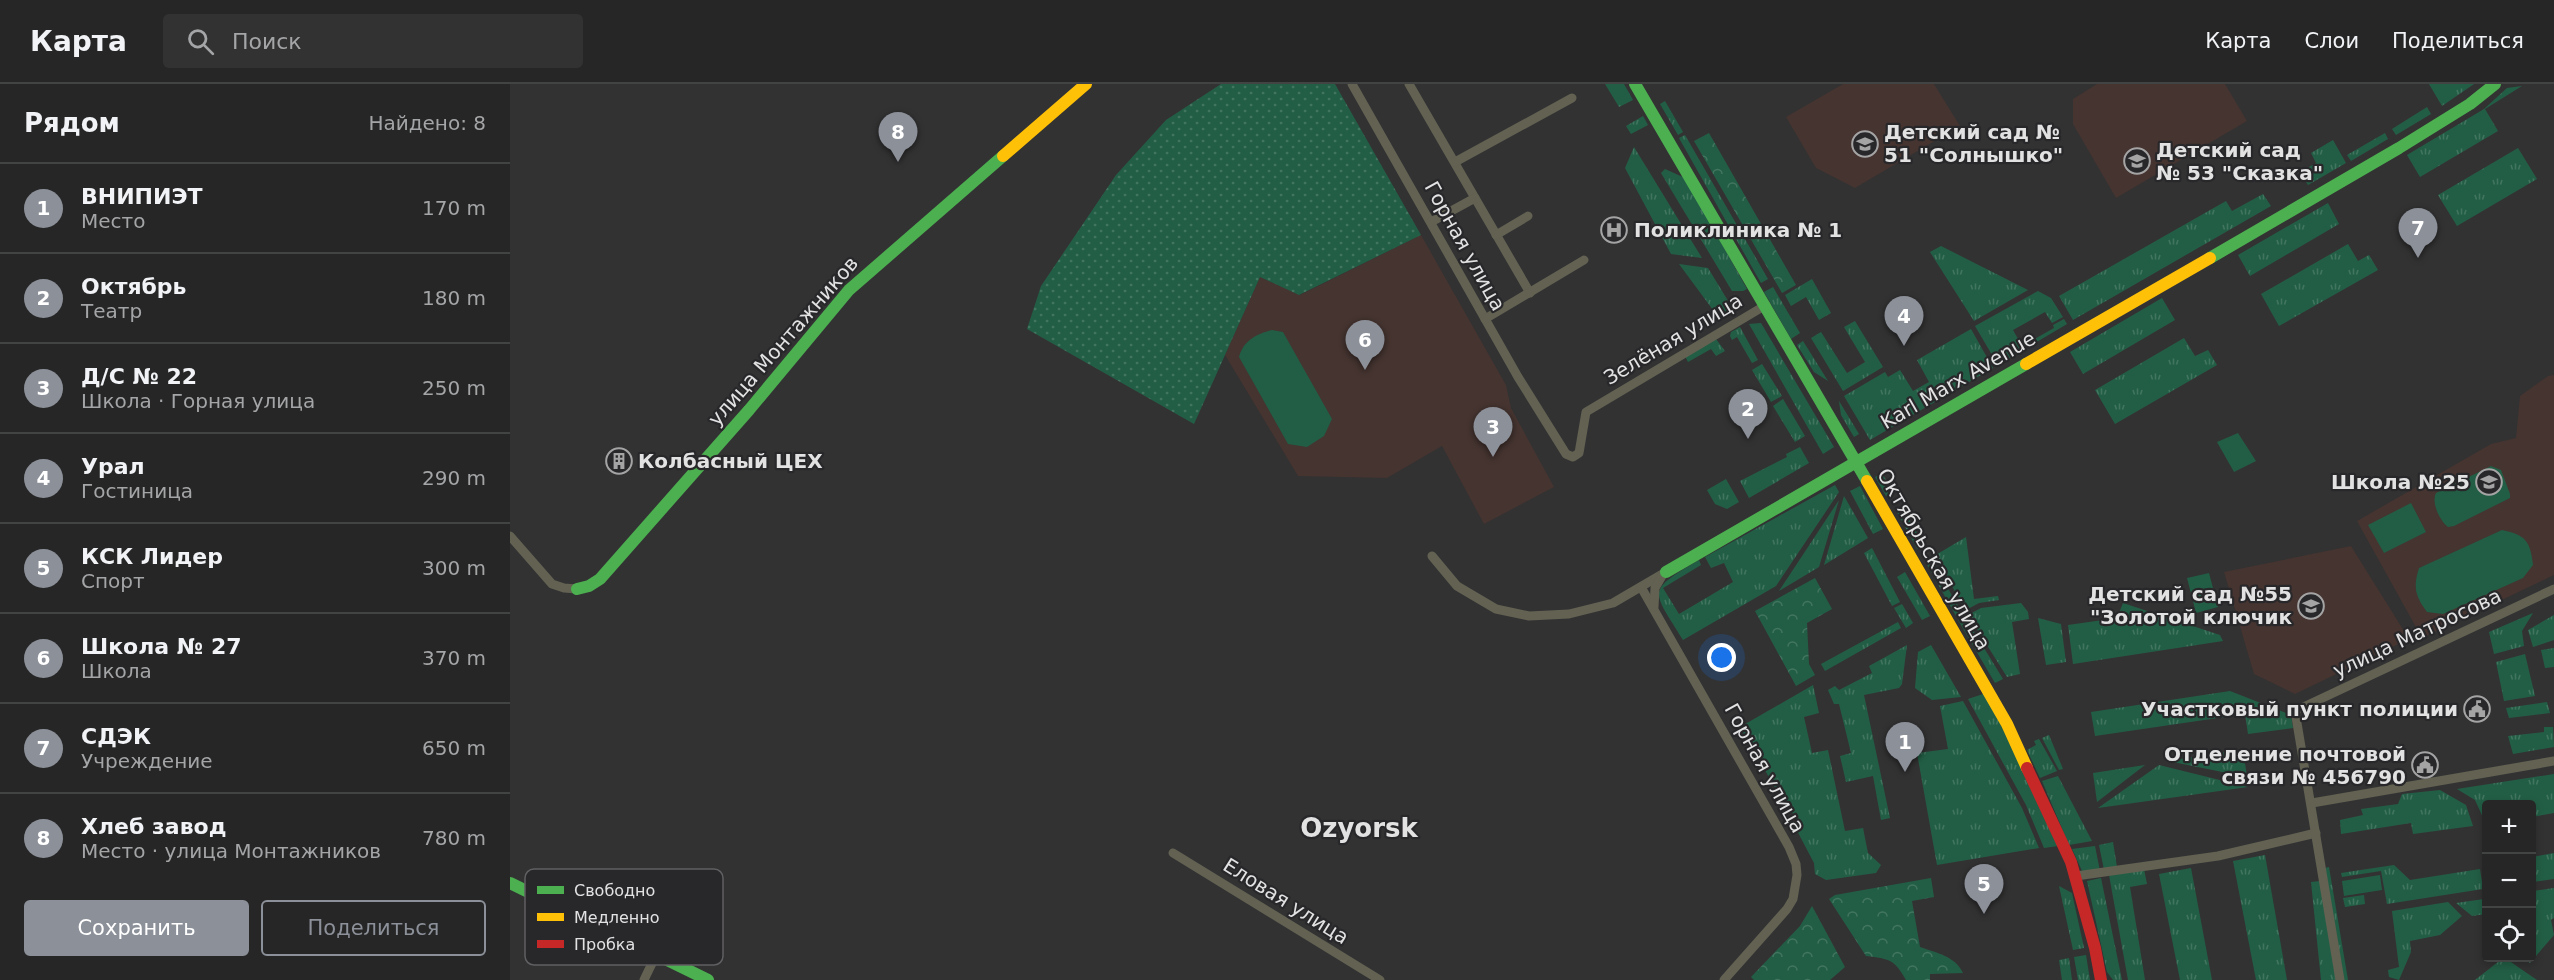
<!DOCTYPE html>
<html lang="ru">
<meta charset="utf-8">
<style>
:root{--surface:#262626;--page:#323232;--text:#f1f3f6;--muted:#a4a5a7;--line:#424343;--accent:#8c9099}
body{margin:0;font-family:"DejaVu Sans",sans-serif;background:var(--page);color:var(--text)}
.controls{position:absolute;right:18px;bottom:18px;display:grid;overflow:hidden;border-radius:6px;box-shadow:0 3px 9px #0003}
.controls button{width:54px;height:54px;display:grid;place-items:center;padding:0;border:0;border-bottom:2px solid var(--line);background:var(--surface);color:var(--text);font:30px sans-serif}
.you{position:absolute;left:1212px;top:574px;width:21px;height:21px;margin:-15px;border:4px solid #fff;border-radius:50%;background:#1a73e8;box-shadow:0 0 0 9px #1a73e833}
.badge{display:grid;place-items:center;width:39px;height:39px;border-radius:50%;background:var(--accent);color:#fff;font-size:20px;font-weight:700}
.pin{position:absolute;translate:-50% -50px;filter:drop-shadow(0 2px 3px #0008)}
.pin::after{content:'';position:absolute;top:32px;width:21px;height:18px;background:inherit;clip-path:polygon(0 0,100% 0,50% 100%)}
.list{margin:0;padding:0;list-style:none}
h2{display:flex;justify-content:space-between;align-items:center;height:78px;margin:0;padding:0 24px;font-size:26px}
h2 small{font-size:20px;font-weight:400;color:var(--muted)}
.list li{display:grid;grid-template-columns:39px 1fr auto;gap:18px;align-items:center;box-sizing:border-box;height:90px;padding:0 24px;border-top:2px solid var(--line)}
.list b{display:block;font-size:22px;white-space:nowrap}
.list p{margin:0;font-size:20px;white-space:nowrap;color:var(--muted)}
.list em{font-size:20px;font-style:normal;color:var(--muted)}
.actions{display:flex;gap:12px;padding:18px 24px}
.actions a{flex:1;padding:14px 0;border:2px solid var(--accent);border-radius:6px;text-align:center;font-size:21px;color:var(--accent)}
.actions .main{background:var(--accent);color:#fff}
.icon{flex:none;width:33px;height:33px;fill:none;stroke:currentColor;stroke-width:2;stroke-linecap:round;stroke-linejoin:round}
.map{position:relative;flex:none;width:2044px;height:896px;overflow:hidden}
header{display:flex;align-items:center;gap:36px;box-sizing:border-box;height:84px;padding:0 30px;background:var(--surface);border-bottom:2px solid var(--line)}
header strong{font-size:28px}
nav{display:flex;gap:33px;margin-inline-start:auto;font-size:21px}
.search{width:420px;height:54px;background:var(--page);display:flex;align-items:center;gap:15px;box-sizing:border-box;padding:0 21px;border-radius:6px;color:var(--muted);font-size:22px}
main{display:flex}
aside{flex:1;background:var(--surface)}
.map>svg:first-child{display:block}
.education{fill:#453430}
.grass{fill:url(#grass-tufts)}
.forest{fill:url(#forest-crowns)}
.park{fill:url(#park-dots)}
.pitch{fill:#225e45}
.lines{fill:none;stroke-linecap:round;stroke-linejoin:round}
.street{stroke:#626152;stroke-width:9}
.fast{stroke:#4caf50;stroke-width:12}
.slow{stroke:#ffc107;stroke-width:12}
.jam{stroke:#c62828;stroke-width:12}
.labels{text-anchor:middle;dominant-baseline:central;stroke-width:4.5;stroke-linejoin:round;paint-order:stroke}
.poi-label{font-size:20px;font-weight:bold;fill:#e3e2e3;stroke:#28272a;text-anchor:start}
.street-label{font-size:20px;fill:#e3e2e3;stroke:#28272a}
.district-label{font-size:26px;font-weight:bold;fill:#e3e2e3;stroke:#28272a}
.key{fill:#28272a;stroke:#605f62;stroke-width:1.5}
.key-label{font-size:16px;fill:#e3e2e3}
</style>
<header>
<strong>Карта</strong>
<div class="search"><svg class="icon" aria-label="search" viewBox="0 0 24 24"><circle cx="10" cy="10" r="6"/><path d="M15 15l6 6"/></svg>Поиск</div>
<nav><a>Карта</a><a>Слои</a><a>Поделиться</a></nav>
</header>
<main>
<aside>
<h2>Рядом<small>Найдено: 8</small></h2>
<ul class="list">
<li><span class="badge">1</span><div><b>ВНИПИЭТ</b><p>Место</p></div><em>170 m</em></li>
<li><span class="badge">2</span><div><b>Октябрь</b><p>Театр</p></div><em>180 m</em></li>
<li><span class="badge">3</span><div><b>Д/С № 22</b><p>Школа · Горная улица</p></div><em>250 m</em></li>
<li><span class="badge">4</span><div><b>Урал</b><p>Гостиница</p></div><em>290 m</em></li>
<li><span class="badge">5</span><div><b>КСК Лидер</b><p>Спорт</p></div><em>300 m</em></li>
<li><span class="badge">6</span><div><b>Школа № 27</b><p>Школа</p></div><em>370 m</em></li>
<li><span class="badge">7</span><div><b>СДЭК</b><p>Учреждение</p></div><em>650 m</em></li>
<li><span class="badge">8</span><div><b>Хлеб завод</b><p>Место · улица Монтажников</p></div><em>780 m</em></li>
</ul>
<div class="actions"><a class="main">Сохранить</a><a>Поделиться</a></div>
</aside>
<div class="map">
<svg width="2044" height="896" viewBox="0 0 2044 896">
<defs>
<pattern id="grass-tufts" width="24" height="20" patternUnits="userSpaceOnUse" patternTransform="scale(1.5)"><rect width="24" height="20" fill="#225e45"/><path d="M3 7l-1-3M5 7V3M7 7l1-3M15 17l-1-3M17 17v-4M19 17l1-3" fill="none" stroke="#427560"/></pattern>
<pattern id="forest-crowns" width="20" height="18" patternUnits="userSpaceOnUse" patternTransform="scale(1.5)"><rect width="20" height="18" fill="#225e45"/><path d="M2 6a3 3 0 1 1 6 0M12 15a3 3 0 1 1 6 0" fill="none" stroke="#427560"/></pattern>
<pattern id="park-dots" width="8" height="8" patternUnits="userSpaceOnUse" patternTransform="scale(1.5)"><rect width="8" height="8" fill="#225e45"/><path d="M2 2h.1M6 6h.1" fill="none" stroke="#427560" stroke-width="1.8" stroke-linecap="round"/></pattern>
</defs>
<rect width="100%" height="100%" fill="#323233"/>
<g class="education">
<polygon points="1333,0 1424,0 1450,42 1345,104 1306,84 1276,33"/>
<polygon points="1587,0 1715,0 1737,37 1606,114 1563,40 1563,15"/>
<polygon points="911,151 996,301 1001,324 1044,403 974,440 932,362 877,394 788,392 715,271 750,193 790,211"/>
<polygon points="2044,291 2044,491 1912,554 1847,437 1981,360 2006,354 2010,312 2038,292"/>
<polygon points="1841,462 1899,555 1785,610 1744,590 1714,488"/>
</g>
<g class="grass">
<polygon points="1095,0 1114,0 1123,16 1109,23"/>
<polygon points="1919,0 1964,0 1932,22"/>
<polygon points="2012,2 1975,25 1988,47 1910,93 1897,71 1974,25 1997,4"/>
<polygon points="1155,17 1173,48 1168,51 1150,20"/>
<polygon points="1917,23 1921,30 1886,51 1882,45"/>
<polygon points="1133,32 1138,41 1121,50 1116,42"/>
<polygon points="1875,49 1878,55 1841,77 1837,71"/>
<polygon points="1175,51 1258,195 1251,199 1169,54"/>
<polygon points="1823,56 1836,79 1798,101 1790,88 1806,79 1801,69"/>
<polygon points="1124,63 1192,174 1161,170 1115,84"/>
<polygon points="2008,64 2027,95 1947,142 1928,111"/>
<polygon points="1155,85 1175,94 1237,205 1233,207 1222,207 1151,89"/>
<polygon points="1753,110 1761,122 1563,236 1549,212 1716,117 1722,127"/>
<polygon points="1818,119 1829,140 1740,192 1728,171"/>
<polygon points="1838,160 1848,177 1859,171 1868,186 1769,242 1751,210"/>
<polygon points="1431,162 1518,206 1464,237 1420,168"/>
<polygon points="1169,180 1198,184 1223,225 1215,230 1203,226"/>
<polygon points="1302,195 1321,229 1309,236 1296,213 1281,222 1275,211"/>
<polygon points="1263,203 1290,249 1281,255 1254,208"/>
<polygon points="1528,207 1541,214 1553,233 1542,239 1535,228 1503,246 1512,262 1544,244 1543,241 1554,235 1557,240 1488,281 1465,242"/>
<polygon points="1652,214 1665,236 1573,290 1560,268"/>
<polygon points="1345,237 1373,283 1333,307 1301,254 1311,248 1337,289 1355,278 1334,243"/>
<polygon points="1251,239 1324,363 1313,370 1239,240"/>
<polygon points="1230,243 1248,276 1242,279 1227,253 1222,256 1220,252 1221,248"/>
<polygon points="1461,245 1483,284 1360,356 1334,312 1375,288 1378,293 1390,286 1403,307 1419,298 1407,276"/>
<polygon points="1674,254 1685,272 1698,266 1707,281 1605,340 1585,306"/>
<polygon points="1206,255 1215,267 1206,272 1201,265 1178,278 1175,272"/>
<polygon points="1293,257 1318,297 1304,288 1287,261"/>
<polygon points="1252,280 1272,312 1261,318 1242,286"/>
<polygon points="1273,315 1295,352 1285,358 1263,322"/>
<polygon points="1329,317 1349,350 1344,353 1331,331"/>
<polygon points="1290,363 1299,379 1239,414 1230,397 1277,373 1276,370"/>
<polygon points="1372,389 1383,408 1376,412 1365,393"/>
<polygon points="1216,395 1229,418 1217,425 1205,420 1197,406"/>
<path d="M1325 401 1329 408 1266 502 1173 556C1142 505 1135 508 1189 476L1191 481 1153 504 1169 530 1223 498 1214 479 1201 484 1195 473Z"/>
<polygon points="1350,402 1373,445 1363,450 1340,407"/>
<polygon points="1334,412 1358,454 1314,481"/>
<polygon points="1329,416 1309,483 1269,507"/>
<polygon points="1393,425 1414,461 1407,465 1387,428"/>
<polygon points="1456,453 1464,515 1488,512 1489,516 1469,519 1456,526 1424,472"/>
<polygon points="1362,464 1390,518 1382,522 1354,469"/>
<polygon points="1420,473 1452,529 1446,532 1415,477"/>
<polygon points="1395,488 1420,532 1412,536 1387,493"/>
<polygon points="1511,519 1518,528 1519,535 1502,538 1510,590 1497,593 1458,531 1471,524"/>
<polygon points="1613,519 1710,551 1713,557 1563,580 1558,541 1607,534"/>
<polygon points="1392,520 1403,539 1396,544 1384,524"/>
<polygon points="2023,529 2012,547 2014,562 1984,570 1979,548"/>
<polygon points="2044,531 2044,556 2023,563 2018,546"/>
<polygon points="1455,533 1493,595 1485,599 1448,536"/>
<polygon points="1528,534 1551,540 1556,578 1536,581"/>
<polygon points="1388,538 1391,544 1315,587 1311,580"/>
<polygon points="1397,561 1392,600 1389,604 1354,611 1380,734 1371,736 1363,692 1336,698 1330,672 1341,669 1329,620 1324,620 1318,606 1325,602 1329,606 1362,589 1359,582"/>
<polygon points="1421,561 1451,613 1422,616 1405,604 1408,568"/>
<polygon points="2044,564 2044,583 2035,584 2031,566"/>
<polygon points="2015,570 2025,612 1994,617 1986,578"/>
<polygon points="1303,601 1309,629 1294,633 1302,669 1318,666 1335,747 1353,744 1358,769 1371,781 1366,789 1316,796 1305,790 1304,779 1283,739 1287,737 1278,721 1275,721 1230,643"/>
<polygon points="1720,607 1781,631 1783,644 1738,650 1735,630 1585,652 1581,628"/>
<polygon points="1476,609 1548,762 1534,764 1516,721 1458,615"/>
<polygon points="1453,617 1512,724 1529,764 1427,781 1407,669 1438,665 1430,622"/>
<polygon points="2037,618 2040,629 1999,634 1996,624"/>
<polygon points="2034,643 2043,643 2044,663 2003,670 1998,652 2034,648"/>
<polygon points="1539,651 1553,685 1549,686 1532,654"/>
<polygon points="1529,655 1547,687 1530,694 1517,666 1526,661 1524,657"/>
<polygon points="1733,665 1737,693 1658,677"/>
<polygon points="1635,681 1587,718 1583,689"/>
<polygon points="1649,681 1738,703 1588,724"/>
<polygon points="2044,690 2044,729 2022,733 2022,720 1976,720 1976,740 1965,716 1947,705"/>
<polygon points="1548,692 1582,757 1559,761 1532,697"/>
<polygon points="1930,706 1956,721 1963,742 1903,750 1901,739 1831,750 1830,736 1853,731 1851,725 1888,720 1892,710"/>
<polygon points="1603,758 1607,783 1594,786 1589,761"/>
<polygon points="1585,762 1590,787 1573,789 1562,765"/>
<polygon points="2044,769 2044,795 2022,798 2022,773"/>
<polygon points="1755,771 1777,896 1746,896 1723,777"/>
<polygon points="1884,781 1900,796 1970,785 1973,805 1877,820 1871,787 1832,793 1831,789"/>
<polygon points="1819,783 1838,896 1834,896 1815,784"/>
<polygon points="1681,784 1702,896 1670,896 1649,790"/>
<polygon points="1634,785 1637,800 1620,803 1635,896 1618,896 1599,791"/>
<polygon points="1591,794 1612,896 1603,896 1597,888 1577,797"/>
<polygon points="1810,797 1826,896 1811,896 1801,798"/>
<polygon points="1549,802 1562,809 1574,864 1563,866"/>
<polygon points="2044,804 2044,834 2041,836 2044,851 2020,879 2013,874 2022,874 2022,807"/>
<polygon points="1854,811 1855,820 1835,823 1833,814"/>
<polygon points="1974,815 1976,830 1962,832 1946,819"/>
<polygon points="1938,818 1952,832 1930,851 1900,857 1901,868 1889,896 1879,893 1878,886 1889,883 1882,827"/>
<polygon points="1576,871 1580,896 1568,896 1564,873"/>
<polygon points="1559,874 1562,896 1552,896 1549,876"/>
<polygon points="1993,874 1995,874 2027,896 1965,896"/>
</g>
<g class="forest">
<polygon points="1199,49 1286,201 1272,209 1184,57"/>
<polygon points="1305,494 1322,525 1297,539 1299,580 1305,591 1286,602 1245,527"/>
<path d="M1421 794 1424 813 1402 817 1410 863C1427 869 1445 872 1453 889L1420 890V896H1396C1384 875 1380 875 1356 872L1319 815 1325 811Z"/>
<polygon points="1302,822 1335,883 1320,896 1244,896 1241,893 1290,842"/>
</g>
<polygon class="park" points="711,0 825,0 911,151 789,211 750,193 684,340 517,245 531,202 606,91 656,36"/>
<g class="pitch">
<path d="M762 246 773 248 822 335 814 352 797 363 778 360 729 273C733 257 746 250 762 246Z"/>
<polygon points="1728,349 1746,377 1724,388 1707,358"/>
<path d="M1981 382 1991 386 2000 410V414L1944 442 1938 443C1930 437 1921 419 1926 409Z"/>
<polygon points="1901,419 1916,448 1874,469 1858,441"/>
<path d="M1992 446C2016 451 2020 457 2023 481L2013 494 1933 530 1917 528C1905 512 1903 503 1909 484Z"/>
<polygon points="1699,489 1708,523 1686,529 1677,494"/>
<polygon points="1870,791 1872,806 1834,812 1832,797"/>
</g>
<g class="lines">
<g class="street">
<polyline points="842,0 1008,293 1056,370 1063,373 1069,369 1076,328 1256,221"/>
<polyline points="899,0 1020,209"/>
<polyline points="945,78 1062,14"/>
<polyline points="921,138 965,114"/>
<polyline points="986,151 1018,132"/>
<polyline points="975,235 1074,176"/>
<polyline points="0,452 42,500 54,504 67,505"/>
<polyline points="922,472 947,502 986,525 1019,532 1059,530 1103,519 1156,488"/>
<polyline points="1131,503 1279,763 1286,780 1287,791 1283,815 1277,825 1214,896"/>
<polyline points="1144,523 1145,504 1152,492"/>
<polyline points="1802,719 2044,677"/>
<polyline points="663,769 870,896"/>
<polyline points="1566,792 1708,772 1806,749"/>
<polyline points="134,896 146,871"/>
<polyline points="1830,896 1785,627 2044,505"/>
</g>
<g class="fast">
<polyline points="1125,0 1357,397"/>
<polyline points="1700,174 1889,64 1960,20 1985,0"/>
<polyline points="1156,488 1516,280"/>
<polyline points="67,505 79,502 90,495 239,326 339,206 493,72"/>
<polyline points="0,799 198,896"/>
</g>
<g class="slow">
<polyline points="493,72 576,0"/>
<polyline points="1516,280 1700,174"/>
<polyline points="1357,397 1497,640 1517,684"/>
</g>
<polyline class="jam" points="1517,684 1561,778 1585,864 1591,896"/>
</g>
<defs>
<g id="school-ring" transform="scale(1.35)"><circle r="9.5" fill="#28272a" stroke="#a5a4a5" stroke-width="1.5"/><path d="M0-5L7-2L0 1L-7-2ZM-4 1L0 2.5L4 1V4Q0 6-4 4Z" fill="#a5a4a5"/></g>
<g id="hospital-ring" transform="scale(1.35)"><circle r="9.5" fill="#28272a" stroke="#a5a4a5" stroke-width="1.5"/><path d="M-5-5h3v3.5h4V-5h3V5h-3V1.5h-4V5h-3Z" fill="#a5a4a5"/></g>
<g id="building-ring" transform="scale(1.35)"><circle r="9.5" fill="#28272a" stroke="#a5a4a5" stroke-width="1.5"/><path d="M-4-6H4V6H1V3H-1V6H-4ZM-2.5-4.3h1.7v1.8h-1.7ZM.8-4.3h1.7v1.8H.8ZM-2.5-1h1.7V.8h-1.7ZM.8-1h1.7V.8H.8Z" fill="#a5a4a5"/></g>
<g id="civic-ring" transform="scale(1.35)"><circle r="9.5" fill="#28272a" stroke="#a5a4a5" stroke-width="1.5"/><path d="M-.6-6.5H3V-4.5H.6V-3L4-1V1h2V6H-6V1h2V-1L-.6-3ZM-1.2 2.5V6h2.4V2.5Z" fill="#a5a4a5"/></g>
</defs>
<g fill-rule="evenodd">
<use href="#school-ring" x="1355" y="60"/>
<use href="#school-ring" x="1627" y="77"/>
<use href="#hospital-ring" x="1104" y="146"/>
<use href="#building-ring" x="109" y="377"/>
<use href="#school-ring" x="1979" y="398"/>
<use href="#school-ring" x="1801" y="522"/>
<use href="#civic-ring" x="1967" y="625"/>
<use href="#civic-ring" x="1915" y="681"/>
</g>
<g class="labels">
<g class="poi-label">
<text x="1374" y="48">Детский сад №<tspan x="1374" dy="23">51 "Солнышко"</tspan></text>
<text x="1646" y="66">Детский сад<tspan x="1646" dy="23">№ 53 "Сказка"</tspan></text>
<text x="1124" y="146">Поликлиника № 1</text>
<text x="128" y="377">Колбасный ЦЕХ</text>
<text x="1960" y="398" text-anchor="end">Школа №25</text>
<text x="1782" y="510" text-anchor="end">Детский сад №55<tspan x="1782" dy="23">"Золотой ключик</tspan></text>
<text x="1948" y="625" text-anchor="end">Участковый пункт полиции</text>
<text x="1896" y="670" text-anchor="end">Отделение почтовой<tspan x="1896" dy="23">связи № 456790</tspan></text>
</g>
<g class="street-label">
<text transform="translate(955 162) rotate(61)">Горная улица</text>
<text transform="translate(1163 255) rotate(-31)">Зелёная улица</text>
<text transform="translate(273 257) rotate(-49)">улица Монтажников</text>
<text transform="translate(1448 296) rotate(-30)">Karl Marx Avenue</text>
<text transform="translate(1424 475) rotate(60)">Октябрьская улица</text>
<text transform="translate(1907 549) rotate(-25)">улица Матросова</text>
<text transform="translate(1255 684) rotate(61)">Горная улица</text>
<text transform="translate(776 817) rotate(32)">Еловая улица</text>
</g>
<g class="district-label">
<text x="849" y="744">Ozyorsk</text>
</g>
</g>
<rect x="15" y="785" width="198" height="96" rx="9" class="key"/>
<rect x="27" y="802" width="27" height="8" fill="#4caf50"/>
<rect x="27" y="829" width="27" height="8" fill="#ffc107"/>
<rect x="27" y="856" width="27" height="8" fill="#c62828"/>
<g class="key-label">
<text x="64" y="812">Свободно</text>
<text x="64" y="839">Медленно</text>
<text x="64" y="866">Пробка</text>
</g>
</svg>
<div class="controls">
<button>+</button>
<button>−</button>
<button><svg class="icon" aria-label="locate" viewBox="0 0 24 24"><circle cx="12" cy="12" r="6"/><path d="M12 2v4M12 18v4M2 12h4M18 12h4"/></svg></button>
</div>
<div class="you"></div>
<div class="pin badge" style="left:1395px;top:688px">1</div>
<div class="pin badge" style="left:1238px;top:355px">2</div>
<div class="pin badge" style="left:983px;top:373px">3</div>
<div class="pin badge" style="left:1394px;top:262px">4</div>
<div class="pin badge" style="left:1474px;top:830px">5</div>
<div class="pin badge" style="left:855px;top:286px">6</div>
<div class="pin badge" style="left:1908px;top:174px">7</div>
<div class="pin badge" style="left:388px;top:78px">8</div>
</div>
</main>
